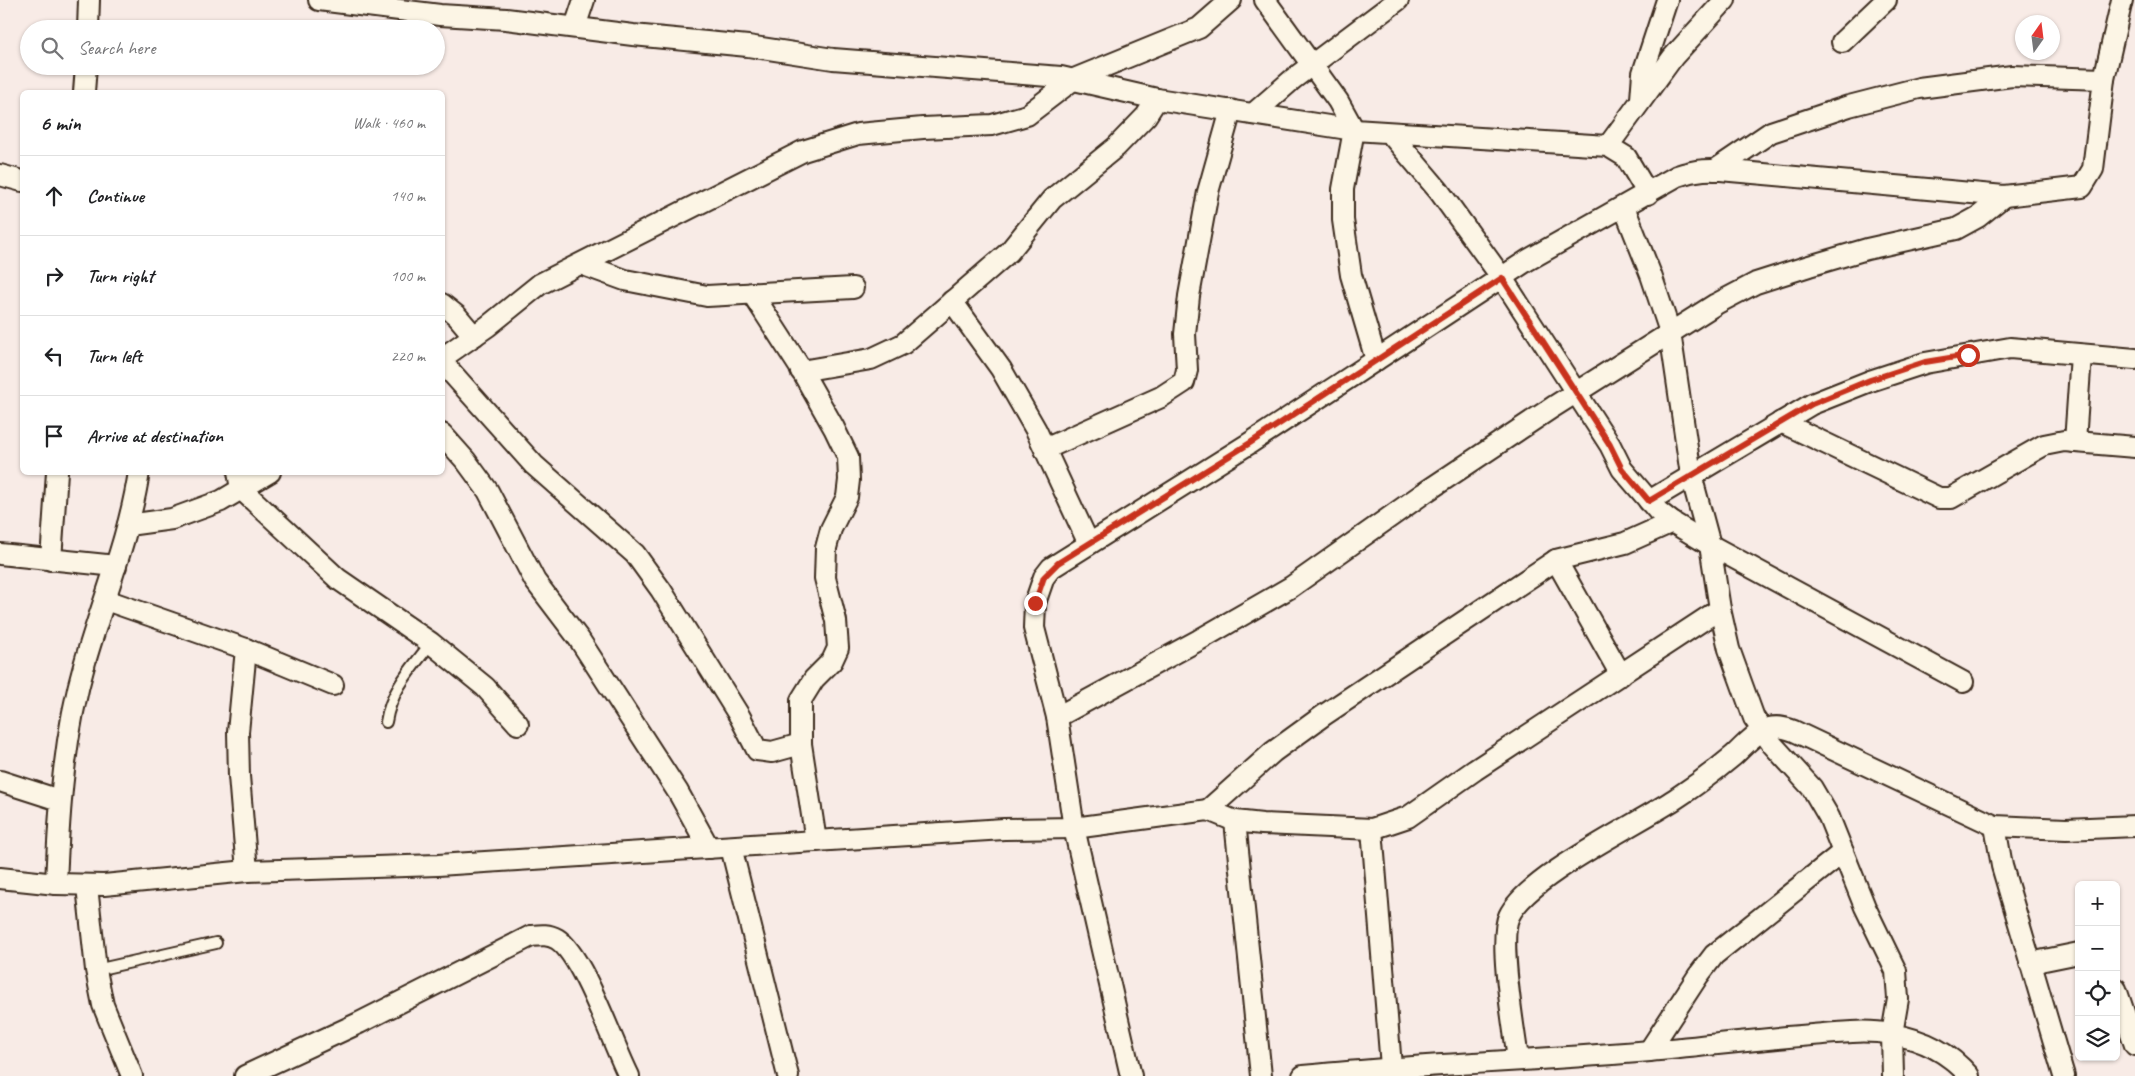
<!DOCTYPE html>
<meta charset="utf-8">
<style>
:root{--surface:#fff;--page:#f6f6f6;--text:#202124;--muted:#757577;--line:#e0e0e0}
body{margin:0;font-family:Caveat,sans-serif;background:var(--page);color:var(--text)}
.controls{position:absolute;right:15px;bottom:15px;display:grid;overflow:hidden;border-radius:8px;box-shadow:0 1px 4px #0004}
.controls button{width:45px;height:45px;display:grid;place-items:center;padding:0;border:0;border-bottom:1px solid var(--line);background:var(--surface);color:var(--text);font:25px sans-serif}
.compass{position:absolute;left:2015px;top:15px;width:45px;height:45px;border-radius:50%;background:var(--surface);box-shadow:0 1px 4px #0004;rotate:14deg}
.stop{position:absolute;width:15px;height:15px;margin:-11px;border:4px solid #c8321e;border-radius:50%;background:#fff}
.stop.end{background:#c8321e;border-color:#fff;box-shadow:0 1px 5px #0008}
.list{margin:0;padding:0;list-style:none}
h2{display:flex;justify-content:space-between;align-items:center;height:65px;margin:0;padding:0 20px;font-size:21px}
h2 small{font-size:16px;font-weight:400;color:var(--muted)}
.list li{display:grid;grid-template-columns:32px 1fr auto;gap:15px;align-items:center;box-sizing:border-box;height:80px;padding:0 20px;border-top:1px solid var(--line)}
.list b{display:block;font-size:19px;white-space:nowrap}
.list em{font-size:16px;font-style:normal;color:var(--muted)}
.icon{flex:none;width:28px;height:28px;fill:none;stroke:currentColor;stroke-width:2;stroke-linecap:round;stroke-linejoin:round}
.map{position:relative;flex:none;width:2135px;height:1076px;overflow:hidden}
.search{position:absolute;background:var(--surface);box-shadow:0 1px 4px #0004;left:20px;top:20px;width:425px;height:55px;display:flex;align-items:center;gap:12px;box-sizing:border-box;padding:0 18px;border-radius:28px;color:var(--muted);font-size:19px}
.panel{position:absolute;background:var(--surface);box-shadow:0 1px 4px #0004;left:20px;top:90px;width:425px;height:385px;border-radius:8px}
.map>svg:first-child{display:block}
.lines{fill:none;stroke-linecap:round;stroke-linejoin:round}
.service-casing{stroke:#3b2a1e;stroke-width:14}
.minor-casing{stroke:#3b2a1e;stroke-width:24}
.service{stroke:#fcf5e5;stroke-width:10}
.minor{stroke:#fcf5e5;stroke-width:20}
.route{stroke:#c8321e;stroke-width:6}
</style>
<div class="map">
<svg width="2135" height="1076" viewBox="0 0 2135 1076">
<rect width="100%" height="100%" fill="#f8ebe6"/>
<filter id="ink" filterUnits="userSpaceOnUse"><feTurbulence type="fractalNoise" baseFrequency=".02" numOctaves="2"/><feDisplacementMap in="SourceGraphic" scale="10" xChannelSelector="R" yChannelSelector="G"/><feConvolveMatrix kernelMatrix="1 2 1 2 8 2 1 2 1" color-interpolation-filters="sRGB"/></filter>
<g filter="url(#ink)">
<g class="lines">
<g class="service-casing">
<g id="service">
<path d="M386 722C391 690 412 668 431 643"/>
<polyline points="96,970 216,943"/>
</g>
</g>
<g class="minor-casing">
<g id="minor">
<polyline points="319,0 440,15 506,19 633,35 748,46 833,59 1061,77 1157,99 1354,130 1608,146 1626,157 1648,194"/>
<polyline points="1265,0 1338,101 1354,130 1343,189 1343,220 1351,275 1376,360"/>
<polyline points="575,27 584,0"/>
<polyline points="88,29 89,0"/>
<polyline points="1842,42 1886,0"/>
<polyline points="84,92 86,66"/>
<polyline points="1641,99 1643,73 1667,0"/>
<polyline points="1253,114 1293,79 1398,0"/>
<polyline points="1390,133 1439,191 1502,278 1610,445 1622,469 1658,511 1672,522 1710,545 1963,682"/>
<polyline points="1608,146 1673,57 1725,0"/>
<polyline points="1715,170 1771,132 1849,106 1919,88 2012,76 2104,79"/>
<polyline points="0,175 22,181"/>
<polyline points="581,264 625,280 707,296 853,288"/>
<polyline points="752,293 799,366 834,428 848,457 849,480 847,497 831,529 826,548 825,578 836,621 838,648 832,661 814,679 801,700 801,744 816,841"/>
<polyline points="952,301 1001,369 1036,430 1089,544"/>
<polyline points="442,304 457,316 474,336"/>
<polyline points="442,358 488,326 540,284 803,151 858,134 923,128 992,125 1027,115 1074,79 1199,28 1231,0"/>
<polyline points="442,362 534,465 635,554 661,590 740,717 757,750 772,752 801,744"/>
<polyline points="801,371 871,359 903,344 1009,252 1052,199 1116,147 1146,116 1157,99"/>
<polyline points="1781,422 1939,498 1951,498 2044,445 2064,441 2135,447"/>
<polyline points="442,434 466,461 488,491 535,581 579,639 678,792 709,848"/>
<polyline points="2075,442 2081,355"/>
<polyline points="1045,449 1161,397 1184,382 1187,370 1185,334 1189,296 1208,192 1231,110"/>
<polyline points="238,472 241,489 338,579 431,643 485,687 518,724"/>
<polyline points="1649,501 1812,404 1870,381 1925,363 2010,348 2135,359"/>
<polyline points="128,525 172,519 221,501 270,472"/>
<polyline points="0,554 116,566"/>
<polyline points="51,560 57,472"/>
<polyline points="1556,560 1621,675"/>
<polyline points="106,600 246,649 333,685"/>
<polyline points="1720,609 1729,649 1754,718 1772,744 1812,788 1829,817 1865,907 1896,971 1898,999 1892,1034 1893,1076"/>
<polyline points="246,649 238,732 239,776 247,871"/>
<polyline points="1057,717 1199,640 1291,587 1424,493 1553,407 1716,304 1756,283 1809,266 1867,249 1956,229 1978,217 2004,196"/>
<polyline points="0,781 59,800"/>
<polyline points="1208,810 1273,752 1324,715 1556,560 1625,543 1672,522"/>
<polyline points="1235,821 1261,1076"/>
<polyline points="1995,826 2002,866 2064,1076"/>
<polyline points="1372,829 1391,1067"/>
<polyline points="731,847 788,1076"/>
<polyline points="0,878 56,884 104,885 247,871 438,865 1004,829 1074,828 1208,810 1235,821 1262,824 1372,829 1408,817 1475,770 1720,609 1710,545 1691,475 1670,332 1651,275 1624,207"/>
<path d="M56 884C59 810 64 735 85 662 103 599 129 538 139 472"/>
<polyline points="87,886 96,970 103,1005 132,1076"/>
<polyline points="2030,963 2079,953"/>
<polyline points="2116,989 2135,1045"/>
<polyline points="1649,1051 1698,976 1714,955 1843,852"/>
<path d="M1518 1059C1514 1029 1498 939 1509 916 1527 877 1636 825 1675 799 1695 786 1715 771 1733 756 1742 748 1751 737 1762 731 1772 725 1784 727 1794 731L1995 826 2066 829 2135 826"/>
<path d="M245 1076 359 1023 531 936C541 935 548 934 557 939 583 955 613 1045 629 1076"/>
<path d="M1131 1076 1074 828 1057 717 1034 628 1035 603 1044 577 1051 568 1250 443 1528 260 1677 176C1696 169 1711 169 1731 171L2004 196 2082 187 2093 169 2104 79 2122 0"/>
<path d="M1303 1076C1418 1064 1534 1061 1650 1051 1704 1046 1758 1039 1812 1035 1838 1033 1865 1029 1891 1034 1922 1039 1949 1052 1969 1076"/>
</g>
</g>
<use href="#service" class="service"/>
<use href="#minor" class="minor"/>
</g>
</g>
<g class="lines" filter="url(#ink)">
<polyline class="route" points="1035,603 1044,577 1058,563 1250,443 1502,278 1610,445 1622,469 1649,501 1812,404 1870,380 1925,362 1968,355"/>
</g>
</svg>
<div class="controls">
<button>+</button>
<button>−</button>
<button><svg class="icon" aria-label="locate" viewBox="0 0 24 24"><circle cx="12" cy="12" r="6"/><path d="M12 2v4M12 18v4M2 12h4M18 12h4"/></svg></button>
<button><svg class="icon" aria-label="layers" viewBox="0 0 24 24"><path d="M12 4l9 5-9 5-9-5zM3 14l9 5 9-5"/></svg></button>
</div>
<svg class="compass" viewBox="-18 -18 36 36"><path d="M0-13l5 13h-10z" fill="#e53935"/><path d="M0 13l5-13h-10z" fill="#757577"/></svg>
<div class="stop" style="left:1968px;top:355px"></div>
<div class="stop end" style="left:1035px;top:603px"></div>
<div class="search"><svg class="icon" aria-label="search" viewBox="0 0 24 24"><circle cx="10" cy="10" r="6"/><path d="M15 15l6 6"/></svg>Search here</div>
<section class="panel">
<h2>6 min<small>Walk · 460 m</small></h2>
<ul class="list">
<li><svg class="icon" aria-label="ahead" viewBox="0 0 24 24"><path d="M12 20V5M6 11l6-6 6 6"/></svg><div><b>Continue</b></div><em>140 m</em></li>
<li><svg class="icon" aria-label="right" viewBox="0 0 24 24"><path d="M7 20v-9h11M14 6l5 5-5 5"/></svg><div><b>Turn right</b></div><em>100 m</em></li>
<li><svg class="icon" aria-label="left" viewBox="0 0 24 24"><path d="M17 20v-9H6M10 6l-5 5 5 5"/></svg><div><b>Turn left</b></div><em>220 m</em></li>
<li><svg class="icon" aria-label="arrive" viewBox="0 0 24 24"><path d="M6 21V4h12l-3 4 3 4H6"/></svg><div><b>Arrive at destination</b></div></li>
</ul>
</section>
</div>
